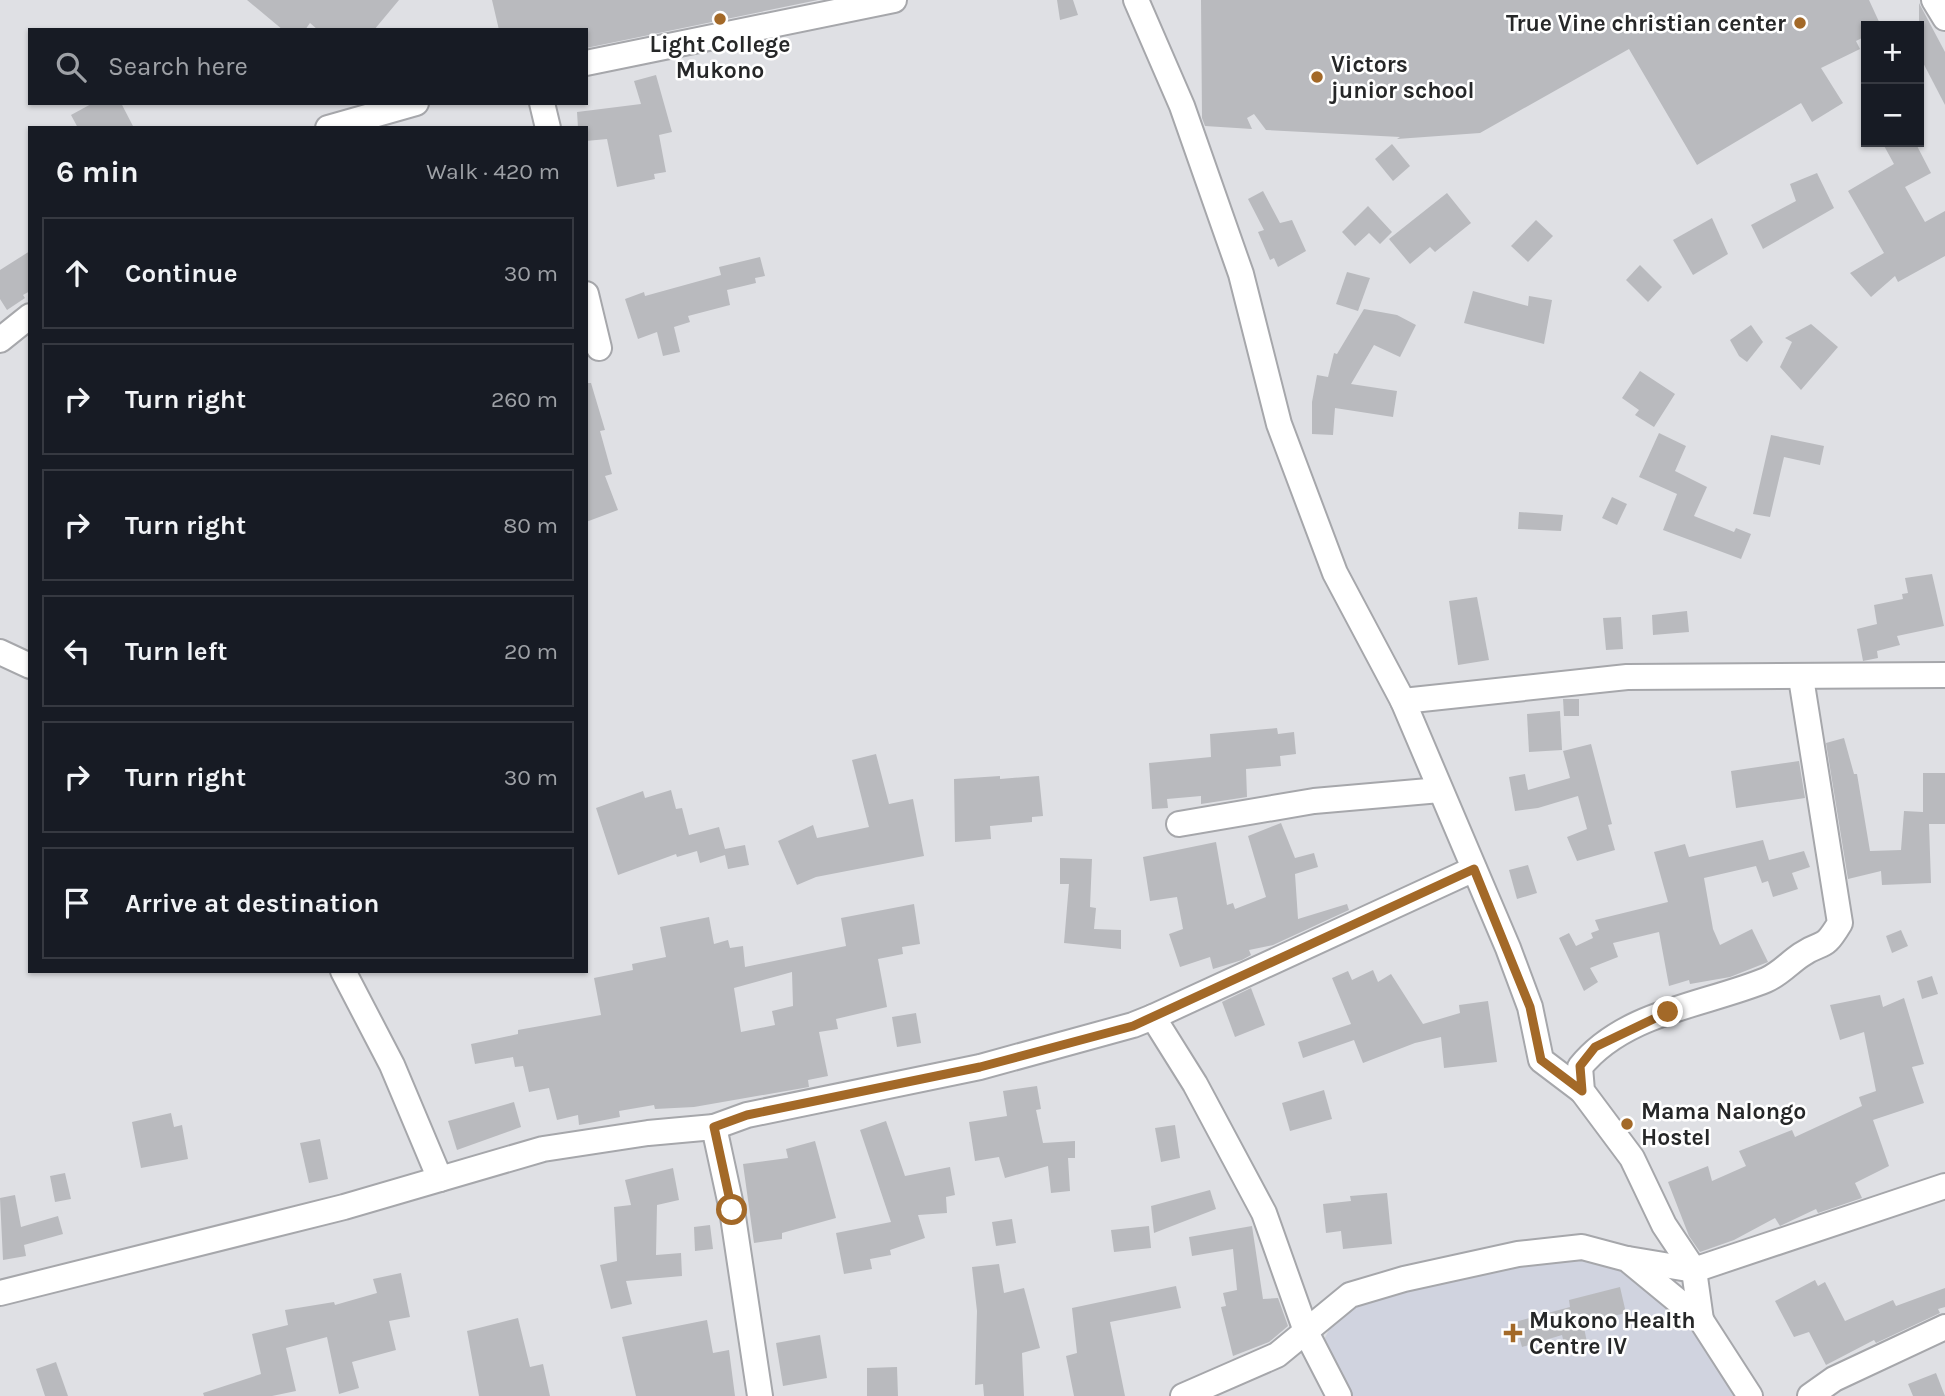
<!DOCTYPE html>
<meta charset="utf-8">
<style>
:root{--surface:#171b24;--page:#20242c;--text:#f1f3f6;--muted:#9ea1a6;--line:#363941}
body{margin:0;font-family:Karla,sans-serif;background:var(--page);color:var(--text)}
.controls{position:absolute;right:21px;top:21px;display:grid;overflow:hidden;border-radius:0px;box-shadow:0 2px 5px #0004}
.controls button{width:63px;height:63px;display:grid;place-items:center;padding:0;border:0;border-bottom:2px solid var(--line);background:var(--surface);color:var(--text);font:35px sans-serif}
.stop{position:absolute;width:21px;height:21px;margin:-16px;border:5px solid #a36928;border-radius:50%;background:#fff}
.stop.end{background:#a36928;border-color:#fff;box-shadow:0 2px 7px #0008}
.list{margin:0;padding:0;list-style:none}
h2{display:flex;justify-content:space-between;align-items:center;height:91px;margin:0;padding:0 28px;font-size:30px}
h2 small{font-size:23px;font-weight:400;color:var(--muted)}
.list li{display:grid;grid-template-columns:46px 1fr auto;gap:21px;align-items:center;box-sizing:border-box;height:112px;margin:0 14px 14px;padding:0 14px;border:2px solid var(--line);border-radius:0px}
.list b{display:block;font-size:26px;white-space:nowrap}
.list em{font-size:23px;font-style:normal;color:var(--muted)}
.icon{flex:none;width:38px;height:38px;fill:none;stroke:currentColor;stroke-width:2;stroke-linecap:round;stroke-linejoin:round}
.map{position:relative;flex:none;width:1945px;height:1396px;overflow:hidden}
.search{position:absolute;background:var(--surface);box-shadow:0 2px 5px #0004;left:28px;top:28px;width:560px;height:77px;display:flex;align-items:center;gap:18px;box-sizing:border-box;padding:0 24px;border-radius:0px;color:var(--muted);font-size:26px}
.panel{position:absolute;background:var(--surface);box-shadow:0 2px 5px #0004;left:28px;top:126px;width:560px;height:847px;border-radius:0px}
.map>svg:first-child{display:block}
.built{fill:#d0d3df}
.building{fill:#b9babe;fill-rule:evenodd}
.lines{fill:none;stroke-linecap:round;stroke-linejoin:round}
.minor-casing{stroke:#a6a7ab;stroke-width:28}
.minor{stroke:#fff;stroke-width:24}
.route{stroke:#a36928;stroke-width:9}
.poi-dot{fill:#a36928;stroke:#fff;stroke-width:2.5}
.labels{text-anchor:middle;dominant-baseline:central;stroke-width:5;stroke-linejoin:round;paint-order:stroke}
.poi-label{font-size:23px;font-weight:bold;fill:#262728;stroke:#fff;text-anchor:start}
</style>
<div class="map">
<svg width="1945" height="1396" viewBox="0 0 1945 1396">
<rect width="100%" height="100%" fill="#dfe0e4"/>
<polygon class="built" points="1617,1256 1686,1314 1738,1396 1339,1396 1317,1353 1344,1301 1448,1270"/>
<g class="building">
<polygon points="247,0 399,0 374,30 318,30 310,23 305,30 283,30"/>
<polygon points="492,0 818,0 586,48 586,30 499,30"/>
<polygon points="1057,0 1073,0 1078,15 1060,20"/>
<polygon points="1201,0 1869,0 1881,26 1866,26 1866,36 1856,41 1860,49 1821,68 1843,103 1812,122 1801,103 1697,165 1629,49 1480,133 1397,139 1400,137 1266,130 1254,114 1247,118 1252,129 1205,126 1202,118"/>
<polygon points="1919,3 1945,52 1945,105 1919,55"/>
<polygon points="656,75 672,132 659,135 666,172 654,174 655,179 617,187 607,139 586,141 586,128 578,128 577,112 641,104 634,81"/>
<polygon points="93,103 121,103 134,128 78,128 71,115"/>
<polygon points="1882,142 1915,142 1931,173 1905,187 1925,222 1945,211 1945,256 1898,282 1895,276 1871,297 1850,273 1884,253 1848,191 1894,164"/>
<polygon points="1392,144 1410,166 1393,181 1375,159"/>
<polygon points="1817,173 1834,208 1763,249 1751,225 1796,201 1790,184"/>
<polygon points="1263,191 1280,223 1292,220 1306,251 1278,267 1274,258 1270,260 1258,232 1264,230 1248,199"/>
<polygon points="1447,193 1471,223 1435,252 1430,247 1410,264 1389,239"/>
<polygon points="1368,206 1392,232 1380,244 1369,233 1355,246 1342,232"/>
<polygon points="1712,218 1728,254 1693,275 1673,240"/>
<polygon points="1536,220 1553,236 1528,262 1511,246"/>
<polygon points="30,251 30,291 23,295 25,298 7,310 0,299 0,270"/>
<polygon points="760,257 765,276 755,278 756,283 727,290 730,305 688,316 690,322 674,327 680,352 663,356 657,332 638,339 625,299 644,292 645,296 721,275 719,267"/>
<polygon points="1640,265 1662,287 1648,302 1626,280"/>
<polygon points="1347,272 1370,278 1358,311 1336,304"/>
<polygon points="1473,291 1528,306 1529,296 1552,300 1544,344 1464,323"/>
<polygon points="1364,309 1397,315 1416,325 1400,357 1374,345 1351,384 1397,391 1393,417 1335,408 1333,435 1312,434 1312,402 1317,375 1328,377 1334,353 1337,354"/>
<polygon points="1811,324 1838,347 1801,390 1780,367 1792,342 1785,338"/>
<polygon points="1751,325 1763,342 1747,362 1739,356 1730,340"/>
<polygon points="1640,371 1675,394 1654,427 1635,415 1639,410 1622,398"/>
<polygon points="586,383 591,383 605,430 600,431 612,474 605,476 618,510 586,522"/>
<polygon points="1659,433 1686,446 1675,471 1707,487 1694,516 1734,532 1736,528 1751,534 1741,559 1663,530 1677,494 1639,477"/>
<polygon points="1771,435 1824,446 1820,465 1784,457 1770,517 1753,514"/>
<polygon points="1612,497 1627,504 1617,525 1602,518"/>
<polygon points="1519,512 1563,515 1561,531 1518,529"/>
<polygon points="1932,574 1944,626 1897,636 1900,645 1877,651 1878,658 1863,661 1857,629 1877,624 1874,605 1903,599 1902,594 1908,593 1905,578"/>
<polygon points="1477,597 1489,660 1458,665 1449,601"/>
<polygon points="1687,611 1689,632 1653,635 1652,615"/>
<polygon points="1621,617 1623,649 1606,650 1603,618"/>
<polygon points="1563,699 1579,699 1579,716 1564,716"/>
<polygon points="1560,711 1562,750 1529,752 1527,714"/>
<polygon points="1277,728 1278,734 1294,732 1296,754 1280,756 1281,766 1246,769 1247,797 1201,804 1201,796 1167,799 1168,808 1152,809 1149,763 1211,757 1210,734"/>
<polygon points="1844,738 1854,774 1857,774 1870,851 1901,850 1904,811 1923,812 1923,773 1945,773 1945,824 1929,824 1931,883 1882,885 1881,871 1848,879 1826,743"/>
<polygon points="1591,744 1612,824 1608,825 1615,850 1577,861 1567,837 1587,829 1578,796 1538,808 1515,811 1509,777 1525,774 1528,790 1570,778 1563,751"/>
<polygon points="876,754 889,804 913,799 924,856 816,877 797,885 778,841 813,825 817,838 869,827 852,760"/>
<polygon points="1799,761 1805,798 1736,808 1731,771"/>
<polygon points="1000,776 1000,779 1039,776 1043,816 1032,817 1032,822 990,826 991,839 955,842 954,779"/>
<polygon points="671,790 676,809 682,808 689,835 719,827 725,849 745,845 749,865 728,869 725,855 700,863 697,851 677,857 676,854 618,875 596,808 643,791 645,798"/>
<polygon points="1281,823 1295,858 1314,853 1318,867 1295,874 1298,919 1347,904 1349,910 1273,945 1249,950 1251,955 1242,960 1213,969 1210,957 1180,967 1169,934 1183,929 1177,897 1150,901 1143,857 1216,842 1227,905 1233,903 1235,909 1266,897 1248,836"/>
<polygon points="1763,840 1769,860 1804,851 1810,867 1792,873 1798,889 1773,897 1768,881 1762,883 1756,866 1704,878 1713,929 1720,945 1752,929 1768,962 1730,977 1690,984 1689,980 1669,986 1659,932 1613,943 1618,957 1590,968 1598,982 1584,991 1559,938 1569,933 1576,946 1593,938 1591,933 1599,930 1595,920 1668,902 1654,852 1685,844 1689,857"/>
<polygon points="1060,858 1092,859 1090,907 1096,908 1094,929 1121,930 1121,949 1064,943 1069,884 1060,884"/>
<polygon points="1528,865 1537,893 1517,899 1509,870"/>
<path d="M914 904 920 944 902 947 903 954 878 959 887 1007 836 1019 838 1029 819 1032 828 1076 808 1080 809 1087 694 1107 655 1109 654 1105 619 1111 620 1117 579 1125 578 1115 557 1120 549 1088 529 1092 523 1066 515 1067 513 1057 475 1064 471 1044 518 1034V1030L601 1015 594 978 633 970 632 964 666 957 660 927 709 917 714 944 728 940 730 948 743 946 745 967 846 946 841 918ZM792 972 793 1006 772 1011 775 1025 741 1032 734 988Z"/>
<polygon points="1901,930 1908,946 1892,953 1886,936"/>
<polygon points="1373,970 1378,982 1391,974 1423,1024 1460,1013 1459,1005 1488,1001 1497,1062 1444,1068 1441,1037 1415,1043 1363,1063 1354,1040 1303,1058 1298,1042 1351,1024 1332,978 1348,971 1352,980"/>
<polygon points="1932,976 1938,994 1922,999 1917,981"/>
<polygon points="1251,988 1265,1025 1235,1037 1222,1002"/>
<polygon points="1880,995 1883,1007 1904,998 1924,1064 1912,1067 1924,1103 1873,1120 1889,1166 1855,1183 1862,1198 1859,1199 1818,1213 1816,1209 1780,1226 1775,1218 1734,1240 1700,1252 1689,1236 1668,1182 1708,1166 1712,1181 1746,1166 1739,1151 1792,1130 1795,1137 1862,1106 1859,1097 1876,1091 1864,1032 1840,1040 1830,1005"/>
<polygon points="916,1013 921,1043 897,1047 892,1017"/>
<polygon points="1037,1086 1041,1109 1036,1110 1043,1143 1075,1141 1075,1158 1068,1158 1070,1191 1051,1193 1048,1166 1005,1178 999,1157 975,1161 969,1122 1007,1116 1003,1091"/>
<polygon points="1324,1090 1332,1119 1290,1131 1282,1103"/>
<polygon points="514,1102 521,1127 457,1150 448,1121"/>
<polygon points="171,1113 174,1127 182,1125 188,1159 141,1168 132,1122"/>
<polygon points="886,1121 905,1176 950,1167 955,1195 946,1197 947,1213 918,1215 925,1238 890,1250 891,1255 870,1259 872,1269 844,1274 836,1233 891,1222 860,1130"/>
<polygon points="1175,1125 1180,1158 1161,1162 1155,1128"/>
<polygon points="320,1139 328,1179 309,1183 300,1143"/>
<polygon points="815,1141 836,1218 782,1233 782,1239 754,1243 743,1164 788,1158 786,1149"/>
<polygon points="673,1168 679,1200 657,1205 656,1255 681,1253 682,1276 626,1281 632,1304 611,1309 600,1265 617,1261 614,1207 631,1205 625,1180"/>
<polygon points="65,1173 71,1199 55,1202 50,1176"/>
<polygon points="1210,1190 1216,1209 1154,1233 1151,1206"/>
<polygon points="1387,1193 1392,1244 1343,1249 1341,1231 1326,1233 1323,1204 1351,1201 1350,1196"/>
<polygon points="15,1195 21,1227 58,1216 63,1234 24,1245 26,1256 3,1260 0,1198"/>
<polygon points="1012,1219 1016,1243 996,1246 992,1222"/>
<polygon points="710,1225 713,1249 695,1251 694,1227"/>
<polygon points="1149,1226 1151,1248 1114,1252 1111,1230"/>
<polygon points="1252,1226 1263,1299 1278,1298 1288,1326 1269,1342 1233,1356 1221,1307 1226,1306 1223,1293 1237,1290 1233,1249 1192,1256 1189,1237"/>
<polygon points="999,1264 1004,1293 1024,1288 1040,1348 1022,1353 1024,1396 984,1396 983,1384 975,1385 977,1311 972,1267"/>
<polygon points="401,1273 410,1317 389,1321 396,1350 352,1362 359,1388 339,1394 327,1337 286,1348 296,1391 272,1396 204,1396 203,1393 261,1374 252,1334 288,1325 285,1310 334,1302 335,1305 377,1293 373,1279"/>
<polygon points="1815,1280 1818,1286 1825,1282 1845,1321 1893,1300 1896,1306 1945,1288 1945,1307 1938,1309 1940,1313 1876,1343 1874,1340 1826,1365 1809,1332 1794,1337 1775,1301"/>
<polygon points="1176,1286 1181,1308 1110,1322 1125,1396 1074,1396 1066,1356 1077,1353 1072,1308"/>
<polygon points="1620,1287 1626,1313 1583,1323 1588,1347 1566,1352 1562,1335 1522,1347 1515,1322 1570,1307 1569,1300"/>
<polygon points="518,1318 530,1367 543,1364 550,1396 479,1396 467,1331"/>
<polygon points="707,1320 713,1353 729,1350 735,1396 636,1396 622,1337"/>
<polygon points="820,1335 827,1378 783,1386 776,1343"/>
<polygon points="56,1362 68,1396 45,1396 36,1369"/>
<polygon points="897,1367 898,1396 867,1396 867,1368"/>
<polygon points="1936,1373 1945,1396 1913,1396 1908,1384"/>
</g>
<g class="lines">
<g class="minor-casing">
<g id="minor">
<polyline points="1136,0 1182,106 1241,274 1279,424 1335,573 1403,701 1508,948 1530,1007 1541,1060 1582,1091"/>
<polyline points="1934,0 1945,18"/>
<polyline points="586,63 894,0"/>
<polyline points="542,103 548,128"/>
<polyline points="328,128 416,103"/>
<polyline points="586,294 599,348"/>
<polyline points="0,340 30,316"/>
<polyline points="0,652 30,666"/>
<polyline points="1403,701 1627,677 1945,675"/>
<polyline points="1179,824 1314,801 1440,790"/>
<polyline points="343,971 392,1065 440,1179"/>
<polyline points="1153,1017 1474,869"/>
<polyline points="714,1127 747,1115 980,1067 1133,1025 1153,1017 1195,1084 1264,1213 1307,1334 1339,1396"/>
<polyline points="1628,1259 1694,1270 1945,1186"/>
<polyline points="0,1293 344,1207 543,1149 648,1133 714,1127 732,1210 760,1396"/>
<path d="M1701 1320 1694 1270 1664 1225 1632 1158 1582 1091 1580 1067C1624 1012 1705 1005 1766 980 1780 974 1789 963 1801 955 1824 939 1822 953 1840 923L1801 678"/>
<polyline points="1183,1396 1277,1355 1350,1295 1404,1279 1518,1254 1582,1247 1627,1259 1701,1320 1750,1396"/>
<polyline points="1810,1396 1834,1379 1945,1327"/>
</g>
</g>
<use href="#minor" class="minor"/>
</g>
<g class="lines">
<polyline class="route" points="732,1210 714,1127 747,1115 980,1067 1133,1026 1474,869 1530,1007 1541,1060 1582,1091 1580,1066 1595,1047 1668,1012"/>
</g>
<g class="poi-dot">
<circle cx="720" cy="19" r="7"/>
<circle cx="1800" cy="23" r="7"/>
<circle cx="1317" cy="77" r="7"/>
<circle cx="1627" cy="1124" r="7"/>
<path d="M1509.5 1322.5h7v7h7v7h-7v7h-7v-7h-7v-7h7z"/>
</g>
<g class="labels">
<g class="poi-label">
<text x="1786" y="23" text-anchor="end">True Vine christian center</text>
<text x="720" y="44" text-anchor="middle">Light College<tspan x="720" dy="26">Mukono</tspan></text>
<text x="1331" y="64">Victors<tspan x="1331" dy="26">junior school</tspan></text>
<text x="1641" y="1111">Mama Nalongo<tspan x="1641" dy="26">Hostel</tspan></text>
<text x="1529" y="1320">Mukono Health<tspan x="1529" dy="26">Centre IV</tspan></text>
</g>
</g>
</svg>
<div class="controls">
<button>+</button>
<button>−</button>
</div>
<div class="stop" style="left:732px;top:1210px"></div>
<div class="stop end" style="left:1668px;top:1012px"></div>
<div class="search"><svg class="icon" aria-label="search" viewBox="0 0 24 24"><circle cx="10" cy="10" r="6"/><path d="M15 15l6 6"/></svg>Search here</div>
<section class="panel">
<h2>6 min<small>Walk · 420 m</small></h2>
<ul class="list">
<li><svg class="icon" aria-label="ahead" viewBox="0 0 24 24"><path d="M12 20V5M6 11l6-6 6 6"/></svg><div><b>Continue</b></div><em>30 m</em></li>
<li><svg class="icon" aria-label="right" viewBox="0 0 24 24"><path d="M7 20v-9h11M14 6l5 5-5 5"/></svg><div><b>Turn right</b></div><em>260 m</em></li>
<li><svg class="icon" aria-label="right" viewBox="0 0 24 24"><path d="M7 20v-9h11M14 6l5 5-5 5"/></svg><div><b>Turn right</b></div><em>80 m</em></li>
<li><svg class="icon" aria-label="left" viewBox="0 0 24 24"><path d="M17 20v-9H6M10 6l-5 5 5 5"/></svg><div><b>Turn left</b></div><em>20 m</em></li>
<li><svg class="icon" aria-label="right" viewBox="0 0 24 24"><path d="M7 20v-9h11M14 6l5 5-5 5"/></svg><div><b>Turn right</b></div><em>30 m</em></li>
<li><svg class="icon" aria-label="arrive" viewBox="0 0 24 24"><path d="M6 21V4h12l-3 4 3 4H6"/></svg><div><b>Arrive at destination</b></div></li>
</ul>
</section>
</div>
